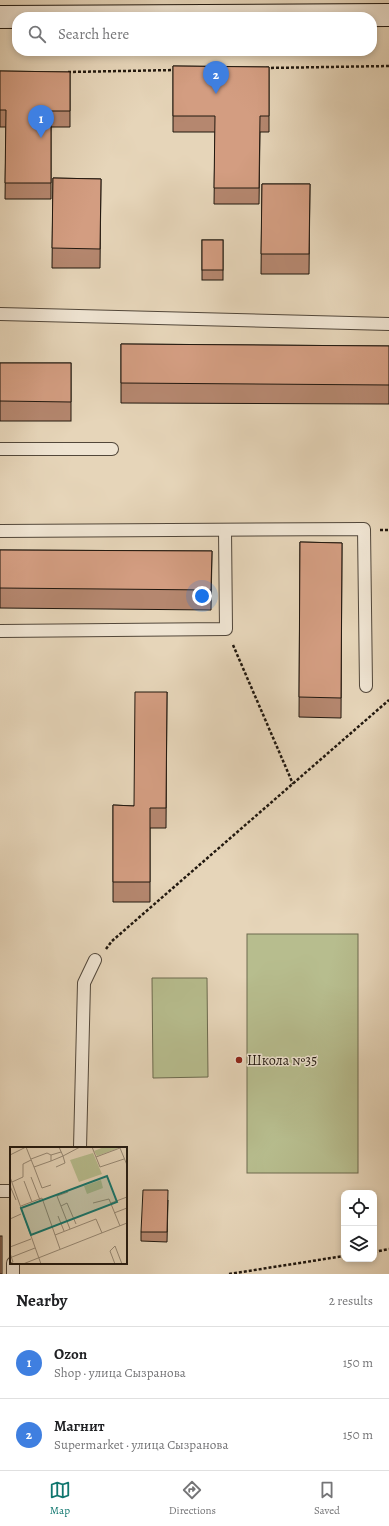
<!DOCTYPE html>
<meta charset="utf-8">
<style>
:root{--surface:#fff;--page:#f6f6f6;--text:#202124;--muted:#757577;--line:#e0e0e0;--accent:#0f766e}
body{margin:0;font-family:Alegreya,serif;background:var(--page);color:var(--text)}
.controls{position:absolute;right:12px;bottom:12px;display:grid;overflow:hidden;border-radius:8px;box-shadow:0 2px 6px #0003}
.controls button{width:36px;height:36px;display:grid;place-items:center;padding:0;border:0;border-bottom:1px solid var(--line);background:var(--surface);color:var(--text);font:20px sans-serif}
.you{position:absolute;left:202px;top:596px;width:14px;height:14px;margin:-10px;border:3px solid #fff;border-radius:50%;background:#1a73e8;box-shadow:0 0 0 6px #1a73e833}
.badge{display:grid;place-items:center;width:26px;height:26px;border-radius:50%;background:var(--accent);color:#fff;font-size:13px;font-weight:700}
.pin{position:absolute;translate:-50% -33px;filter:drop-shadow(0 1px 2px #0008)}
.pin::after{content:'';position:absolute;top:21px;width:14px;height:12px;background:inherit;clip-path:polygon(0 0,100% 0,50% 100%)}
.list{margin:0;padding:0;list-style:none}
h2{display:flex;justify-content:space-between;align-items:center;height:52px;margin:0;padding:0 16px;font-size:17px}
h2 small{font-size:13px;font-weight:400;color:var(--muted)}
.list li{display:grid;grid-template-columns:26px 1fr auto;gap:12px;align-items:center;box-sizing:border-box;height:72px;padding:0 16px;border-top:1px solid var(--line)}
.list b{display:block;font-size:15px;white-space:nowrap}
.list p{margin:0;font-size:13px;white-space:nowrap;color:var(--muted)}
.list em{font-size:13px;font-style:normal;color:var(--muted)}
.icon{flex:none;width:22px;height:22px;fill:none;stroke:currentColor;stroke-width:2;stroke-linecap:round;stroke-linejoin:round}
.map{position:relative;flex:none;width:389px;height:1274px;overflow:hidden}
.search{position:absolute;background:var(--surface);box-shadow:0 2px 6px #0003;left:12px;right:12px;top:12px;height:44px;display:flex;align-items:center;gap:10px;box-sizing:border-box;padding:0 14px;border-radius:16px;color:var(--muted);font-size:15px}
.sheet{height:196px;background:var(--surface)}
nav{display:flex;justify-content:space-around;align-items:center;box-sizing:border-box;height:56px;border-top:1px solid var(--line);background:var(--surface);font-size:11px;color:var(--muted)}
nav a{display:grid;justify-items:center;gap:2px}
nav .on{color:var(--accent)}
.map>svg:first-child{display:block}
.green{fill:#b7bd8e;stroke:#6c6a4e}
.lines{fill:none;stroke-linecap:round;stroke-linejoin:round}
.service-casing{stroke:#52473a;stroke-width:14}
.secondary-casing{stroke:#21180f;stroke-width:24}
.path{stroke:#21180f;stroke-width:2.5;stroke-dasharray:3 2;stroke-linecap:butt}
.service{stroke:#efe4d2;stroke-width:12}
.secondary{stroke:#efe4d2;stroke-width:22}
.wall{fill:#b5876f;stroke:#21180f}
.building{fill:#d39d81;stroke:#21180f}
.poi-dot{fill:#8f2418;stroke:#efe4d2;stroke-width:1.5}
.labels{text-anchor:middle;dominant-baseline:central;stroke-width:3;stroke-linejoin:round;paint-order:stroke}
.poi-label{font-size:14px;fill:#21180f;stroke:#efe4d2;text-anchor:start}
.inset-road{fill:none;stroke:#978975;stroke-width:1}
.view{fill:#0f766e;fill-opacity:0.15;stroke:#0f766e;stroke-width:2}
.inset-edge{fill:none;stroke:#21180f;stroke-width:2}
</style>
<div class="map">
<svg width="389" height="1274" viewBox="0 0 389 1274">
<rect width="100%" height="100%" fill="#e6d5b9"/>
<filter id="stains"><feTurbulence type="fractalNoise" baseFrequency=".005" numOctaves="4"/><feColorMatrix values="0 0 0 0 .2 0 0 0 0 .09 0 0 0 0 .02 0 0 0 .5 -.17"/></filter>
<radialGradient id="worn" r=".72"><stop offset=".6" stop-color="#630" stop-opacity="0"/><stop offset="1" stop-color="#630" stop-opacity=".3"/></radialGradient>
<g class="green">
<rect x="247" y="934" width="111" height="239"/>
<polygon points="152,978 207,978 208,1077 153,1078"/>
</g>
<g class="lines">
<g class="service-casing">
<g id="service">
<polyline points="0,314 389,324"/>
<polyline points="0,449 112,449"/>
<polyline points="0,531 364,529 366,686"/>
<polyline points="0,631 226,629 225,530"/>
<polyline points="80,1148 84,983 95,960"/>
<polyline points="0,1191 11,1191"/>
<polyline points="13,1274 13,1263"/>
</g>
</g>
<g class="secondary-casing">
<polyline id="secondary" points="0,17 389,15"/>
</g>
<g class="path">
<polyline points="266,68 389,66"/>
<polyline points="68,72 175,70"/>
<polyline points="380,530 389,530"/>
<polyline points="233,645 293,784"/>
<polyline points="106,949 112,941 389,700"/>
<polyline points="374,1252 389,1249"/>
<polyline points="229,1274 344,1256"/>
</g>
<use href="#service" class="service"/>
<use href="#secondary" class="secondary"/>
</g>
<g class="wall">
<polygon points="173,66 269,67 269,132 260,132 259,204 214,204 215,132 173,132"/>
<polygon points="0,71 70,72 70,127 51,127 51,199 5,199 6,127 0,127"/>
<polygon points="53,178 101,179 100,268 52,268"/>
<polygon points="262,184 310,184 309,274 261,274"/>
<rect x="202" y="240" width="21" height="40"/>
<polygon points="121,344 389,346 389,404 121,403"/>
<rect x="0" y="363" width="71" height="58"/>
<polygon points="300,542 342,543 341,718 299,717"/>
<polygon points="0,550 212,551 211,610 0,608"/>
<polygon points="167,692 166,828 150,828 150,902 113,902 113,805 134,806"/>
<polygon points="168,1200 167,1242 141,1241 141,1232"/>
</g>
<g class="building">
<polygon points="173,66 269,67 269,116 260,116 259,188 214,188 215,116 173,116"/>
<polygon points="0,71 70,72 70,111 51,111 51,183 5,183 6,110 0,110"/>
<polygon points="53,178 101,179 100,249 52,248"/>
<polygon points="262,184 310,184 309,254 261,254"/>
<rect x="202" y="240" width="21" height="30"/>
<polygon points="121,344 389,346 389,385 121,383"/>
<polygon points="0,363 71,363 71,402 0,401"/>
<polygon points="300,542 342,543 341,698 299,697"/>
<polygon points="0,550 212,551 211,590 0,588"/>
<polygon points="135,692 167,692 166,808 150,808 150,882 113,882 113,805 134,806"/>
<polygon points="143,1190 168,1190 167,1232 141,1232"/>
<rect x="0" y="1236" width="2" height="38"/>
</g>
<circle class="poi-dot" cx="239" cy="1060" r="4"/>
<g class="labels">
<g class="poi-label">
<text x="247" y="1060">Школа №35</text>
</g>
</g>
<g transform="translate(10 1147)">
<rect width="117" height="117" fill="#e6d5b9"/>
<path d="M94 0H109V1L87 9 84 4ZM83 6 92 27 69 35 60 13ZM91 33 93 41 77 47 74 39Z" fill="#b7bd8e"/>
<path class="inset-road" d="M16 0 24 20M49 0 53 9 70 0M82 0 90 20 114 12M110 1 117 18M0 8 16 0M86 10 110 1M21 12 37 6 41 8 51 5M41 14 53 9 55 16 46 20M0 30 31 117M21 30 30 53M14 34 22 55M2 35 13 30V17L21 13M41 38 32 41 24 20 41 14V8M0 39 6 53M58 45 47 49 60 82M83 56 99 52 110 79M101 56 117 50M11 59 32 51 50 102M51 59 57 56 66 77M104 66 117 61M48 69 54 84M0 72 11 67M45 88 86 72 92 86M0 100 21 92M0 106 3 115 0 116M2 110 25 101M13 117 117 76M105 117 100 104 105 99 112 117"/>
<path class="view" d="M97 29 107 55 21 88 11 61Z"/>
<rect width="117" height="117" class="inset-edge"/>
</g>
<rect width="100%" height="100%" filter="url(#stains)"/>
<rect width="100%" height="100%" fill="url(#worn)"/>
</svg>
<div class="controls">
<button><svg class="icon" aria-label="locate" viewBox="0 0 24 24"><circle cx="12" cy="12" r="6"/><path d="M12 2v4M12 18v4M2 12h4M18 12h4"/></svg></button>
<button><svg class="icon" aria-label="layers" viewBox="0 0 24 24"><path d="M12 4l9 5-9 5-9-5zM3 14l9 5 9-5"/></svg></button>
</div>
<div class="you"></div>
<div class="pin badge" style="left:41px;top:138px;background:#3f7fe0">1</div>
<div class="pin badge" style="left:216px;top:94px;background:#3f7fe0">2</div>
<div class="search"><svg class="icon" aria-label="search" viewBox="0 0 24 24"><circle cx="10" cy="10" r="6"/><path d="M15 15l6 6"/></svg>Search here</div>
</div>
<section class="sheet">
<h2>Nearby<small>2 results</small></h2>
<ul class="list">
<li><span class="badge" style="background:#3f7fe0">1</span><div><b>Ozon</b><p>Shop · улица Сызранова</p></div><em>150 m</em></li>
<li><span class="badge" style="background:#3f7fe0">2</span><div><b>Магнит</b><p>Supermarket · улица Сызранова</p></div><em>150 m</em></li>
</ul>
</section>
<nav>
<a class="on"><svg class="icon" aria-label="map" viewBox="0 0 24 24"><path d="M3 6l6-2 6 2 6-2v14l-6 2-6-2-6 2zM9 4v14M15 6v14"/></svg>Map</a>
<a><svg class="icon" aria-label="directions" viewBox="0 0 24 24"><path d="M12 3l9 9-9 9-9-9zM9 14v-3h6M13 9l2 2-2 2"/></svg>Directions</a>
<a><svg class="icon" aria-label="saved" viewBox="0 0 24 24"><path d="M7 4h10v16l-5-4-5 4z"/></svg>Saved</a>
</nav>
